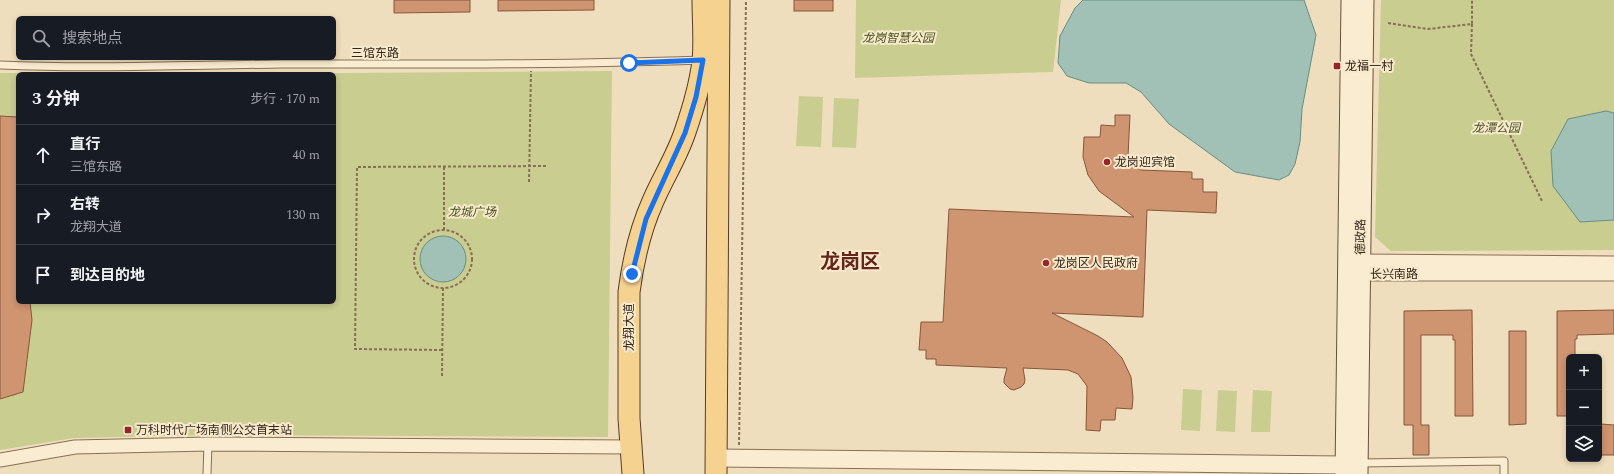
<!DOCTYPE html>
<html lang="zh">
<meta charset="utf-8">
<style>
:root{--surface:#171b24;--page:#20242c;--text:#f1f3f6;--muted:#9ea1a6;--line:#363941}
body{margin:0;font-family:Spectral,"Noto Sans SC",serif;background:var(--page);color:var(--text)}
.controls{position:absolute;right:12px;bottom:12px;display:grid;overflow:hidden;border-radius:6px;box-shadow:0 2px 6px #0003}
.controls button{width:36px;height:36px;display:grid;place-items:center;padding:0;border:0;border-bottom:1px solid var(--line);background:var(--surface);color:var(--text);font:20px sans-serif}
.stop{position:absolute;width:12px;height:12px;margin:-9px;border:3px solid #1a73e8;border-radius:50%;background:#fff}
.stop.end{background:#1a73e8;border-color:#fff;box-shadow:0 1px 4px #0008}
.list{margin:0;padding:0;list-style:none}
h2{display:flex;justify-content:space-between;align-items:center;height:52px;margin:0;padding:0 16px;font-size:17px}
h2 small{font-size:13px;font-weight:400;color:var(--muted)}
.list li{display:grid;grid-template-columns:26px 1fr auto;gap:12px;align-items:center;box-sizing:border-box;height:60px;padding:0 16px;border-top:1px solid var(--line)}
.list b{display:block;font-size:15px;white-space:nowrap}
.list p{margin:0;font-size:13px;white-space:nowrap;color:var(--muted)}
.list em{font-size:13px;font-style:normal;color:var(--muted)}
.icon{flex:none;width:22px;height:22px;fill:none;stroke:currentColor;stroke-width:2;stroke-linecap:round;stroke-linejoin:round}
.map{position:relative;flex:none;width:1614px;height:474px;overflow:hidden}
.search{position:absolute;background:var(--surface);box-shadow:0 2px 6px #0003;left:16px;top:16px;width:320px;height:44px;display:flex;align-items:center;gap:10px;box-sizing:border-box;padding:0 14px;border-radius:6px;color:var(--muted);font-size:15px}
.panel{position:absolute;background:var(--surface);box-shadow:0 2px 6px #0003;left:16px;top:72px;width:320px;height:232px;border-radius:6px}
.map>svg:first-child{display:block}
.green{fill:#c9cd90;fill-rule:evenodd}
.water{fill:#a1c0b6;stroke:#688e83}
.building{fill:#cf9470;stroke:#88563a}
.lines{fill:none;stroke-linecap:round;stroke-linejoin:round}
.service-casing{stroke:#886e55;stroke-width:9}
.minor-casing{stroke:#886e55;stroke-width:15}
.tertiary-casing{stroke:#886e55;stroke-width:19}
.secondary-casing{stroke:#694f39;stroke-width:21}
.primary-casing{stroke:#553c2a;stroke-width:23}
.path{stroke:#886e55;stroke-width:2;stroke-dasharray:3 2;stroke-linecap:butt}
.service{stroke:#faecd0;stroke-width:7}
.minor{stroke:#faecd0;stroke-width:13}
.tertiary{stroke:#faecd0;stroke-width:17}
.secondary{stroke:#faecd0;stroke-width:19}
.primary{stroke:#f6d291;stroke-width:21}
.route{stroke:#1a73e8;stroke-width:5}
.poi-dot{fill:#992328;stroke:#f7e9cc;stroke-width:1.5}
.labels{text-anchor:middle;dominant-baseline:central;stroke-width:4;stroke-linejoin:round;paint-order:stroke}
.park-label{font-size:12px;font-style:italic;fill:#495420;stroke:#f7e9cc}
.street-label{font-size:12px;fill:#36271b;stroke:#f7e9cc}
.poi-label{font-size:12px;fill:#36271b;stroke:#f7e9cc;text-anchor:start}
.town-label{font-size:20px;font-weight:bold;fill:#652518;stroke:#f7e9cc}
</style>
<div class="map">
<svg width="1614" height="474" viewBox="0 0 1614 474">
<rect width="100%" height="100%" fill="#efdebd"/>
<g class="green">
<polygon points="856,0 1061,0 1053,72 855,78"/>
<polygon points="1381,0 1614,0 1614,250 1391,251 1375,237"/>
<path d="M612 71 608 437 208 435 74 438 0 450V73L231 74ZM18 74H334V302H18Z"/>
<polygon points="799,96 823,97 821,147 796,146"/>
<polygon points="834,98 859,99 856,148 832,147"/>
<polygon points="1183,389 1202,390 1200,431 1181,430"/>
<polygon points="1218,390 1237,391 1235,432 1216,431"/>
<polygon points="1253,390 1272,391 1270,432 1251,432"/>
</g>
<g class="water">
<polygon points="1083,0 1304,0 1316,35 1302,109 1300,142 1295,164 1289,175 1279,180 1235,172 1169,124 1141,92 1126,83 1089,83 1067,76 1058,63 1060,36 1075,8"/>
<polygon points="1606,111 1614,113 1614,220 1580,222 1553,186 1551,151 1568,119"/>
<circle cx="443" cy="259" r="23"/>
</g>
<g class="building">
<polygon points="394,0 470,0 470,12 394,13"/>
<polygon points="498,0 594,0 594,10 498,11"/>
<rect x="794" y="0" width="39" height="11"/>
<polygon points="1115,115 1130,115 1128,157 1134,167 1141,170 1192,172 1192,179 1203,179 1203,192 1217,192 1216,213 1147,210 1143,317 1052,313 1098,336 1107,342 1122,358 1131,377 1133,398 1132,409 1116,408 1115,420 1101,420 1100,431 1086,430 1087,386 1078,374 1068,370 1023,368 1025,380 1024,384 1021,387 1014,390 1010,389 1004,383 1004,379 1007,368 936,365 936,359 926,359 926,350 919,350 921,322 943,322 949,209 1134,217 1099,191 1088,175 1083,157 1084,137 1100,137 1101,125 1115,126"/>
<polygon points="0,116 18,117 18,302 30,302 32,320 23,392 0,399"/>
<polygon points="1472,310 1473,416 1455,416 1455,340 1453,340 1453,335 1421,335 1421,425 1429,425 1429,455 1413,455 1413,425 1404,425 1404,311"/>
<polygon points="1614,310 1614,334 1577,335 1577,339 1575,339 1575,357 1569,357 1569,416 1557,416 1557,311"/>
<polygon points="1509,331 1526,331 1526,424 1509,425"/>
<polygon points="1601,424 1614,425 1614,455 1601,455"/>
</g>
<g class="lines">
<g class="service-casing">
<g id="service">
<path d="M0 65C94 69 188 65 282 64 421 64 561 65 701 60"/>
<polyline points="1359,463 1504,461 1504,474"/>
<polyline points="207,474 208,444"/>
</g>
</g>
<g class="minor-casing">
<g id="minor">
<polyline points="1354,264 1361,261 1614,263"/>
<polyline points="1354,271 1361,274 1614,274"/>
<polyline points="0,460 75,447 208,444 630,447"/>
</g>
</g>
<g class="tertiary-casing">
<polyline id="tertiary" points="716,458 1345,465 1358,463"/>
</g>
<g class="secondary-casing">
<g id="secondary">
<polyline points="1345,474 1351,0"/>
<polyline points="1358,474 1364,0"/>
</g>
</g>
<g class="primary-casing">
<g id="primary">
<path d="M633 474 629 418V292C633 261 640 230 653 201 663 178 677 156 685 132 693 109 700 85 703 61 705 41 703 20 703 0"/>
<polyline points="716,474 719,0"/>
</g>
</g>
<g class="path">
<polyline points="1388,23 1428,29 1472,24 1472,0"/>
<polyline points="1472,24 1471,54 1542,201"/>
<polyline points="529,182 531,71"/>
<polyline points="444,230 444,167"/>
<circle cx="443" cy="259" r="29"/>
<polyline points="442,350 355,349 357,167 548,166"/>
<polyline points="442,376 443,287"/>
<polyline points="739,445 746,0"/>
</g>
<use href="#service" class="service"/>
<use href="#minor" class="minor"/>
<use href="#tertiary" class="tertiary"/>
<use href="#secondary" class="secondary"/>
<use href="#primary" class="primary"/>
</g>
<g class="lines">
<polyline class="route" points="629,63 703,60 696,97 685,133 646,219 632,274"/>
</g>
<g class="poi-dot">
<rect x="1333" y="62" width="8" height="8" rx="2"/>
<circle cx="1107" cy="162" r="4"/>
<circle cx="1046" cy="263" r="4"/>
<rect x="124" y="426" width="8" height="8" rx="2"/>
</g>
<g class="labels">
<g class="park-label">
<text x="898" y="38">龙岗智慧公园</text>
<text x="1496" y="128">龙潭公园</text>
<text x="472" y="212">龙城广场</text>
</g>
<g class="street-label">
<text x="375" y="53">三馆东路</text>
<text transform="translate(1361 237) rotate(-89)">德政路</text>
<text x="1394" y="274">长兴南路</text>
<text transform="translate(629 327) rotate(-90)">龙翔大道</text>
</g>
<g class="poi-label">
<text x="1345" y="66">龙福一村</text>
<text x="1115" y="162">龙岗迎宾馆</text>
<text x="1054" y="263">龙岗区人民政府</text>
<text x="136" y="430">万科时代广场南侧公交首末站</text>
</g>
<g class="town-label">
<text x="850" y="262">龙岗区</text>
</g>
</g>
</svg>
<div class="controls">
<button>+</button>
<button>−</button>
<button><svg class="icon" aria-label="layers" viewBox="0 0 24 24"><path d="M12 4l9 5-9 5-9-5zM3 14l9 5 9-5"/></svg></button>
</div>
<div class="stop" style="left:629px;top:63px"></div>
<div class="stop end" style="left:632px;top:274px"></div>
<div class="search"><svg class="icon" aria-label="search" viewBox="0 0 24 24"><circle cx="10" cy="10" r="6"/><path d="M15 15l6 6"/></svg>搜索地点</div>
<section class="panel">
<h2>3 分钟<small>步行 · 170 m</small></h2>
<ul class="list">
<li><svg class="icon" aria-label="ahead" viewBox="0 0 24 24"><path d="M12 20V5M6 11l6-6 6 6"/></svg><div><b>直行</b><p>三馆东路</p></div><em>40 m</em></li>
<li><svg class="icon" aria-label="right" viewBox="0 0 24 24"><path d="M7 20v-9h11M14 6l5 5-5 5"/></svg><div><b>右转</b><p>龙翔大道</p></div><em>130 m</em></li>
<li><svg class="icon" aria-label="arrive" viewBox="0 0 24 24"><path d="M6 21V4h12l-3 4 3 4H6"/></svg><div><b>到达目的地</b></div></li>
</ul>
</section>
</div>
